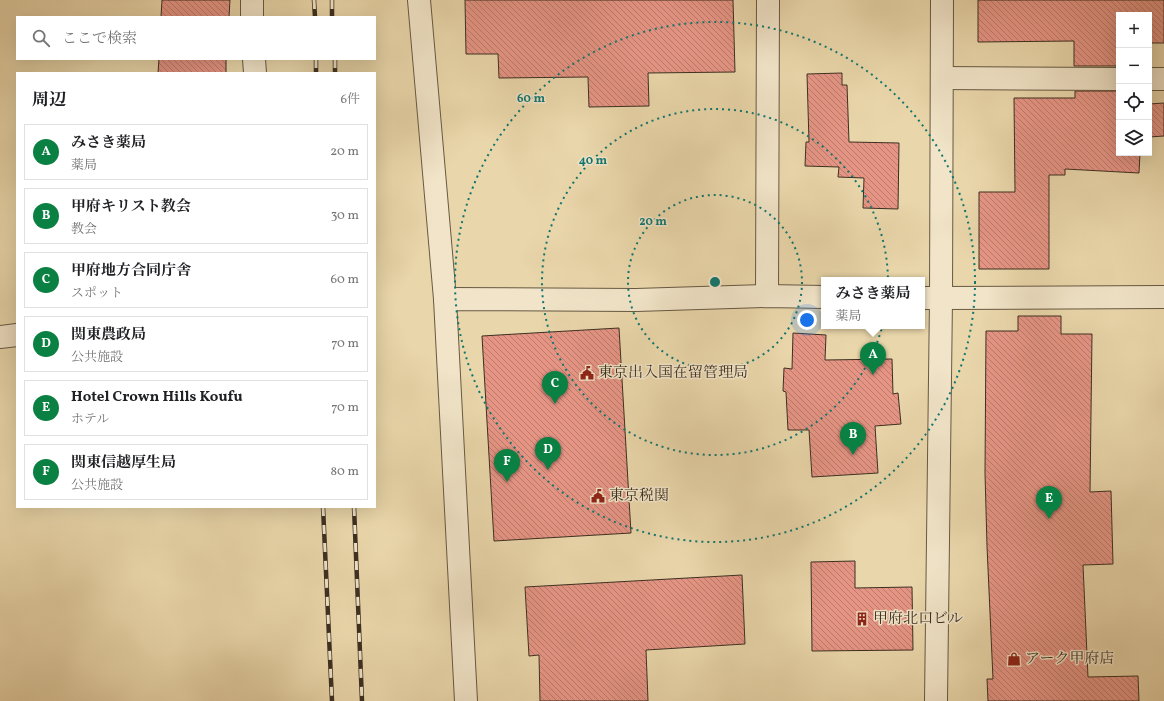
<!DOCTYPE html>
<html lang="ja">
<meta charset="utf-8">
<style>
:root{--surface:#fff;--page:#f6f6f6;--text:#202124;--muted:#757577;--line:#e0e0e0;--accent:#0b8043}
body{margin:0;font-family:Vollkorn,"Noto Serif JP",serif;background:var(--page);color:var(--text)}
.controls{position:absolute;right:12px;top:12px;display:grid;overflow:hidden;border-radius:0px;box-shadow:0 4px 16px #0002}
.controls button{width:36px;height:36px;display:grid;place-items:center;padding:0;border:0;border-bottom:1px solid var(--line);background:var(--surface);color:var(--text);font:20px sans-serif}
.you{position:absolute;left:807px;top:320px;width:14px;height:14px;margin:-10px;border:3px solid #fff;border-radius:50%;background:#1a73e8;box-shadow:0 0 0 6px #1a73e833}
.badge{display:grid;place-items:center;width:26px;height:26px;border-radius:50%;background:var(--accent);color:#fff;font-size:13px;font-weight:700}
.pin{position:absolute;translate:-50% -33px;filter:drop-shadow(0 1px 2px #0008)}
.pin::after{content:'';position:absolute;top:21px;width:14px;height:12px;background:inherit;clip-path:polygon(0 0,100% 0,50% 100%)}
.popup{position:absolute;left:821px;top:277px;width:104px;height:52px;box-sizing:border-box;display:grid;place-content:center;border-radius:0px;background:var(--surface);filter:drop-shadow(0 1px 3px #0005);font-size:13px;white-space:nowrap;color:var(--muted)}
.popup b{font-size:15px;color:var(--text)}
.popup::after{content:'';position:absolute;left:50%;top:100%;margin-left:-8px;border:8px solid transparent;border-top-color:var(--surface)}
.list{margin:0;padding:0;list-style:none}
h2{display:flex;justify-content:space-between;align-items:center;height:52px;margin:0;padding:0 16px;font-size:17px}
h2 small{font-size:13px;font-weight:400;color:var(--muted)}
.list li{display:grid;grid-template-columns:26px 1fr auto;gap:12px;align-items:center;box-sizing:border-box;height:56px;margin:0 8px 8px;padding:0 8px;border:1px solid var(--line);border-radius:0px}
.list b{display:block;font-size:15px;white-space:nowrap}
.list p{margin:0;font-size:13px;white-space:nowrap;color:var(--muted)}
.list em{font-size:13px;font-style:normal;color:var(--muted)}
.icon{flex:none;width:22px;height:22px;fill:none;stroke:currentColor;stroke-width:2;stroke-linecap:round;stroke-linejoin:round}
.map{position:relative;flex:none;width:1164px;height:701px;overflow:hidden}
.search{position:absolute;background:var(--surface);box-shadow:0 4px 16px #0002;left:16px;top:16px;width:360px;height:44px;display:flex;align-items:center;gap:10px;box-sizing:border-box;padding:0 14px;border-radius:0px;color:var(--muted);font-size:15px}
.panel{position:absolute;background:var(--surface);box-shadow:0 4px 16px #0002;left:16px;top:72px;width:360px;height:436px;border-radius:0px}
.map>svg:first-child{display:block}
.building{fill:url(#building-back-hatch);stroke:#3c2f21}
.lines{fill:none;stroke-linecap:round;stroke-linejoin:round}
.minor-casing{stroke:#675943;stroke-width:24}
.tertiary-casing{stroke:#675943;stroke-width:24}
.minor{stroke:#f1e4c8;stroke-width:22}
.tertiary{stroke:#f1e4c8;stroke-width:22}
.rail-casing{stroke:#3c2f21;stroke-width:4.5}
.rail{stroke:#f1e4c8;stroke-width:3;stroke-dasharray:9;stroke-linecap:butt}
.ring{fill:none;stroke:#0f766e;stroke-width:2;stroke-dasharray:2 4}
.labels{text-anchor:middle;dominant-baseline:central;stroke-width:3;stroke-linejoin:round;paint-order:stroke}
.poi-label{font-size:15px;fill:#3c2f21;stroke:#f1e4c8;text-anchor:start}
.centre{fill:#0f766e;stroke:#f1e4c8;stroke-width:2}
.ring-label{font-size:12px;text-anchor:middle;font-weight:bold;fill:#0f766e;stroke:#f1e4c8;stroke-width:3;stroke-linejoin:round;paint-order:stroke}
</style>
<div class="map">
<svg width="1164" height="701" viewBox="0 0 1164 701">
<defs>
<pattern id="building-back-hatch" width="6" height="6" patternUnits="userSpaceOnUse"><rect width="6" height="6" fill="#e69585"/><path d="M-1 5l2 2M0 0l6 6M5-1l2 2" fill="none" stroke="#bc7a6c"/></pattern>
</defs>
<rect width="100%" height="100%" fill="#e9d6aa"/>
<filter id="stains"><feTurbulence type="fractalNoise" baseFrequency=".005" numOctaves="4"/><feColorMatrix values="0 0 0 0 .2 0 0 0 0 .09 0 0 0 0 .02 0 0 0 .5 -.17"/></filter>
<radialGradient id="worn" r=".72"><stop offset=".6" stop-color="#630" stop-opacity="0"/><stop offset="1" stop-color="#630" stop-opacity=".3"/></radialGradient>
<g class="building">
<polygon points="162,0 230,0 229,17 161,17"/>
<polygon points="465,0 733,0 735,72 648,73 649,106 589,107 588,77 499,78 498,54 466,54"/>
<polygon points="978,0 1164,0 1164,43 1149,43 1149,15 1119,15 1119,66 1074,66 1074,41 978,42"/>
<polygon points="159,59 226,59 226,73 158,73"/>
<polygon points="842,73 842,85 847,85 849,142 899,143 898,209 863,208 864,178 838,177 839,167 805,166 806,142 809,142 807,74"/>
<polygon points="1075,91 1119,91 1119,153 1140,153 1139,173 1065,169 1065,175 1049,175 1049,269 979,269 979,192 1015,192 1014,98 1075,98"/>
<polygon points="1164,103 1164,136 1149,137 1149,104"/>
<polygon points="1018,316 1061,316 1061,334 1092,334 1090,492 1111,491 1113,564 1083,565 1088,677 1138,676 1139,701 988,701 987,679 993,679 987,546 985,473 986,331 1018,331"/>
<polygon points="619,328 631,533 494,541 482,336"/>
<polygon points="793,333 826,335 825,360 892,359 893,394 898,393 901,424 875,426 878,473 812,477 809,430 788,430 786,392 783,391 784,368 792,369"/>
<polygon points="855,561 855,588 912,587 913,650 812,651 811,562"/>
<polygon points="742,575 745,644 646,650 648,701 540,701 539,655 529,656 525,587"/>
</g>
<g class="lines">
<g class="minor-casing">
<g id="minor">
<polyline points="252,0 252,17"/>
<polyline points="419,0 445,299"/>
<polyline points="254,59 255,73"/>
<polyline points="942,78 1119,79"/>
<polyline points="1149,79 1164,79"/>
<polyline points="767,296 768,0"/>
<polyline points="941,298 1164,297"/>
<polyline points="0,337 17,335"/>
</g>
</g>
<g class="tertiary-casing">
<g id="tertiary">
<polyline points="922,298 941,298"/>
<polyline points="466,701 445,299 636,300 767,296 824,297"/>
<polyline points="936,701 941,298 942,0"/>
</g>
</g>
<use href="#minor" class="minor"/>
<use href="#tertiary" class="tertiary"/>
<g class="rail-casing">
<g id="rail">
<polyline points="314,0 315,17"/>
<polyline points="332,0 332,17"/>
<polyline points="316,59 316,73"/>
<polyline points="335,59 335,73"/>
<polyline points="323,507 332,701"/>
<polyline points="354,507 362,701"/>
</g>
</g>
<use href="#rail" class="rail"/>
</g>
<g class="ring">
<circle cx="715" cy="282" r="87"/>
<circle cx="715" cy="282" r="173"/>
<circle cx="715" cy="282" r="260"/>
</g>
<defs>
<g id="civic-bare" transform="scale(1.08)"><path d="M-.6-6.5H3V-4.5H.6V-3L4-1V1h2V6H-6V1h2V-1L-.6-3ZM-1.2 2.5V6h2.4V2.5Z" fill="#8f2418" stroke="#f1e4c8" stroke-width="2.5" paint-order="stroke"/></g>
<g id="building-bare" transform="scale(1.08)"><path d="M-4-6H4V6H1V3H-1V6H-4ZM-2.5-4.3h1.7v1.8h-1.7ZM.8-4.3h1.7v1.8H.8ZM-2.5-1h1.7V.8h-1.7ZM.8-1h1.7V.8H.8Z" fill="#8f2418" stroke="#f1e4c8" stroke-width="2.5" paint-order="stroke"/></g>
<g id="shop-bare" transform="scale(1.08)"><path d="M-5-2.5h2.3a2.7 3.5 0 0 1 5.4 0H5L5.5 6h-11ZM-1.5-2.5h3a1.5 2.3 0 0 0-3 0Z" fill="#8f2418" stroke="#f1e4c8" stroke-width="2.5" paint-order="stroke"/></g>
</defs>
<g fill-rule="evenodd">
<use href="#civic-bare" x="587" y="373"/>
<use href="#civic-bare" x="598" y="496"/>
<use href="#building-bare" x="862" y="619"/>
<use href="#shop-bare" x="1014" y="659"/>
</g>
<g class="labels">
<g class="poi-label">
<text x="598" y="373">東京出入国在留管理局</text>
<text x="609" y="496">東京税関</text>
<text x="873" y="619">甲府北口ビル</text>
<text x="1025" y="659">アーク甲府店</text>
</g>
</g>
<circle cx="715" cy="282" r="6" class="centre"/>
<g class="ring-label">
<text x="531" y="102">60 m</text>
<text x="593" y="164">40 m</text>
<text x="653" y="225">20 m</text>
</g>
<rect width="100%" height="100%" filter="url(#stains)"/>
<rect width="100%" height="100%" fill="url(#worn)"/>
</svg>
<div class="controls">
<button>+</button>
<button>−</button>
<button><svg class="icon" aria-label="locate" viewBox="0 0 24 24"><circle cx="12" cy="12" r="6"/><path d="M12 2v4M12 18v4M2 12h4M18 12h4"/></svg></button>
<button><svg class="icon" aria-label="layers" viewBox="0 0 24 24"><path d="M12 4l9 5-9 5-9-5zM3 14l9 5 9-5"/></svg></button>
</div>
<div class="you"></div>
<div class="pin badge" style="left:873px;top:375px">A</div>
<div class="popup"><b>みさき薬局</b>薬局</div>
<div class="pin badge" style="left:853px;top:455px">B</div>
<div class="pin badge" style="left:555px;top:404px">C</div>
<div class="pin badge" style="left:548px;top:470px">D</div>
<div class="pin badge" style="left:1049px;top:519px">E</div>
<div class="pin badge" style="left:507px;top:482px">F</div>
<div class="search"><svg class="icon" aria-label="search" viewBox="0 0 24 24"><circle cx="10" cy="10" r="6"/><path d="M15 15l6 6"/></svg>ここで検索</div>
<section class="panel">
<h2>周辺<small>6件</small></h2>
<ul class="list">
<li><span class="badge">A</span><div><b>みさき薬局</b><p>薬局</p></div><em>20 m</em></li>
<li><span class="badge">B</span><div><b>甲府キリスト教会</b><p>教会</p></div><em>30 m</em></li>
<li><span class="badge">C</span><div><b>甲府地方合同庁舎</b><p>スポット</p></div><em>60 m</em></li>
<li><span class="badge">D</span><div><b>関東農政局</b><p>公共施設</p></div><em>70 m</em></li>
<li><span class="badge">E</span><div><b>Hotel Crown Hills Koufu</b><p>ホテル</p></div><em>70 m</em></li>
<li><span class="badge">F</span><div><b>関東信越厚生局</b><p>公共施設</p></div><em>80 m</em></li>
</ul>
</section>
</div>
